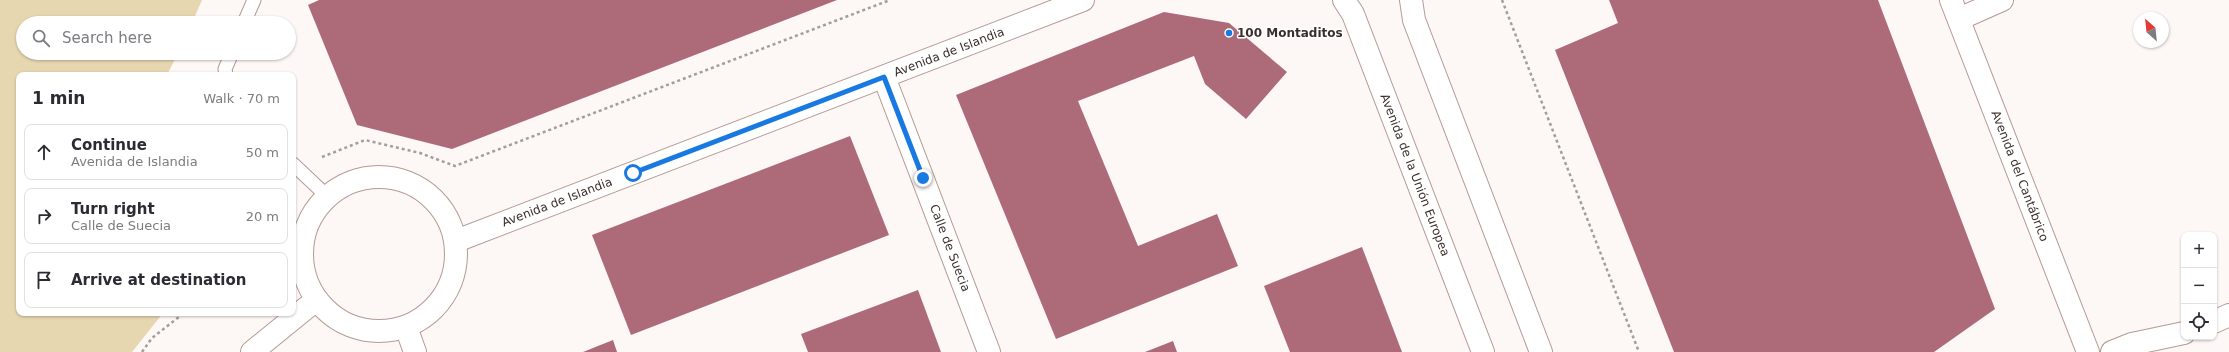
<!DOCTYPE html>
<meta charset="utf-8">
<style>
:root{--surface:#fff;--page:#f7f7f7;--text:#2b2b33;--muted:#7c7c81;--line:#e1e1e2}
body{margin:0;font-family:"DejaVu Sans",sans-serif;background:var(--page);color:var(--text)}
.controls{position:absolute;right:12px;bottom:12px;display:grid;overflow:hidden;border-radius:8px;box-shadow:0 1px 3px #0004}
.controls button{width:36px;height:36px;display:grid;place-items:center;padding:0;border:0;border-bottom:1px solid var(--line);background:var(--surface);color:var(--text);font:20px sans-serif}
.compass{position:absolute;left:2133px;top:12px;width:36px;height:36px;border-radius:50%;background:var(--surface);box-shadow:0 1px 3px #0004;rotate:333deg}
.stop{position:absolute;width:12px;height:12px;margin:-9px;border:3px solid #1979e2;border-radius:50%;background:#fff}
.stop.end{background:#1979e2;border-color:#fff;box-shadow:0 1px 4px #0008}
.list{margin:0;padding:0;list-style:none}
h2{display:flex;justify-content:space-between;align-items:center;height:52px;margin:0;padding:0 16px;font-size:17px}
h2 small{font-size:13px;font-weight:400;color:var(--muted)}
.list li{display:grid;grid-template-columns:26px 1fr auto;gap:12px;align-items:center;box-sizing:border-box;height:56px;margin:0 8px 8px;padding:0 8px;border:1px solid var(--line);border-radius:8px}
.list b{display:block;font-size:15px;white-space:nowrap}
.list p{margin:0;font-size:13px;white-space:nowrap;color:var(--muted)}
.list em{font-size:13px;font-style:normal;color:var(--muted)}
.icon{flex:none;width:22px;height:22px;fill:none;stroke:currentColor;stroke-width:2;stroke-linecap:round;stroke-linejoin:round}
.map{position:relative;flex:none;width:2229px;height:352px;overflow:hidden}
.search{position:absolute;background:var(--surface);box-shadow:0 1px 3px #0004;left:16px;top:16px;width:280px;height:44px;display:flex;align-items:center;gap:10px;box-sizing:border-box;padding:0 14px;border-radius:22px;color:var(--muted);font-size:15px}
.panel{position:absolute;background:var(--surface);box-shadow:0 1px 3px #0004;left:16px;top:72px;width:280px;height:244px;border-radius:8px}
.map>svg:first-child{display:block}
.green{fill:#e7d7b1}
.building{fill:#ad6b79}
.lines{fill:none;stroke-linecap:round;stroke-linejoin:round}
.service-casing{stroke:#b69a93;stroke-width:15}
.minor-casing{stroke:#b69a93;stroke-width:24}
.tertiary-casing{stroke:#b69a93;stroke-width:24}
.primary-casing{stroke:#b69a93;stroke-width:24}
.path{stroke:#a69d9b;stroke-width:2.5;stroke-dasharray:3 3;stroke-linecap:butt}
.service{stroke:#fff;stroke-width:13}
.minor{stroke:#fff;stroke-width:22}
.tertiary{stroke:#fff;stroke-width:22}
.primary{stroke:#fff;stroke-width:22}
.route{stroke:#1979e2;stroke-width:5}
.poi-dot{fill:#1979e2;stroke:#fff;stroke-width:1.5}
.labels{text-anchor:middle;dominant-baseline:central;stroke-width:3;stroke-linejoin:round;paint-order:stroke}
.poi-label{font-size:12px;font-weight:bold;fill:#3a2e2c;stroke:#fff;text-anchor:start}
.street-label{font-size:12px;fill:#3a2e2c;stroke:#fff}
</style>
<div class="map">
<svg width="2229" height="352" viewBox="0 0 2229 352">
<rect width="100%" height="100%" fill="#fdf7f5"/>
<polygon class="green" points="0,0 202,0 192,23 23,23 23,53 178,53 167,75 19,75 19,313 163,313 132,352 0,352"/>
<g class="building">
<polygon points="319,0 837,0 452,149 357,125 308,5"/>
<polygon points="1609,0 1878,0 1995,309 1934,352 1674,352 1555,50 1618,23"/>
<polygon points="1164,12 1229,23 1287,72 1246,119 1205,84 1194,56 1078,101 1138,246 1217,214 1238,266 1056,339 956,95"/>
<polygon points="850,136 889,235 631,335 592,235"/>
<polygon points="1362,247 1402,352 1290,352 1264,286"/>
<polygon points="918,290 941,352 808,352 801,334"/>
<polygon points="613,340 617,352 583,352"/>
<polygon points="1173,341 1177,352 1145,352"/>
</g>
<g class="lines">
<g class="service-casing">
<g id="service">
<polyline points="244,23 254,0"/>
<polyline points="226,75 225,69 232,53"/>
<polyline points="293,164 328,197"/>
</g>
</g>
<g class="minor-casing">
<g id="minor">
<polyline points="1959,19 2002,0"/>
<polyline points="884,77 989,352"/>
<polyline points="2214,322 2229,315"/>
<polyline points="406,327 415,352"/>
<polyline points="2112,352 2132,344 2184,333"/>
</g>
</g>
<g class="tertiary-casing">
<g id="tertiary">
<polyline points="1951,0 2088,352"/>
<circle cx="379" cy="254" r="77"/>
<polyline points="456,241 1083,0"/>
<polyline points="252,352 316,300"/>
</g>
</g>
<g class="primary-casing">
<g id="primary">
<polyline points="1344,0 1353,14 1483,352"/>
<polyline points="1411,0 1414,20 1541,352"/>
</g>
</g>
<g class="path">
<polyline points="1502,0 1639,352"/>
<polyline points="322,157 365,140 420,153 455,166 890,0"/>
<polyline points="142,352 152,338 184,313"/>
</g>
<use href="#service" class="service"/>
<use href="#minor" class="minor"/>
<use href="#tertiary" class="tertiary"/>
<use href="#primary" class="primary"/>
</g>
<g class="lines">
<polyline class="route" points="633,173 884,77 923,178"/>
</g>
<circle class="poi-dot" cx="1229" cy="33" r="4"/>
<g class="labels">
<g class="poi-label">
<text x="1237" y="33">100 Montaditos</text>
</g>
<g class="street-label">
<text transform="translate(949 52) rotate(-21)">Avenida de Islandia</text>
<text transform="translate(1415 175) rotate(69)">Avenida de la Unión Europea</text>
<text transform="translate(2020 176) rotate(69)">Avenida del Cantábrico</text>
<text transform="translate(557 202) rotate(-21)">Avenida de Islandia</text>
<text transform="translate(950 248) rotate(69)">Calle de Suecia</text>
</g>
</g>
</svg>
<div class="controls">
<button>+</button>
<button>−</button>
<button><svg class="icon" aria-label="locate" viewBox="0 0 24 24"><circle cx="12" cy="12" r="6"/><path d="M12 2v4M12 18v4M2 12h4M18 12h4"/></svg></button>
</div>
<svg class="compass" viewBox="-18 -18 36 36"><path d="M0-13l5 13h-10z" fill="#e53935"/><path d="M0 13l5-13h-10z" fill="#7c7c81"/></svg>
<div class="stop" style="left:633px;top:173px"></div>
<div class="stop end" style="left:923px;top:178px"></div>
<div class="search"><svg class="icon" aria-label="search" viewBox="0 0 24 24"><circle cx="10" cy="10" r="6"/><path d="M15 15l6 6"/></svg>Search here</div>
<section class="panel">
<h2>1 min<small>Walk · 70 m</small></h2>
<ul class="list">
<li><svg class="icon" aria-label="ahead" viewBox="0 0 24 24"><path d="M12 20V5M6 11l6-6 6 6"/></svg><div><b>Continue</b><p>Avenida de Islandia</p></div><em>50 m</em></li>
<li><svg class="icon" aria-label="right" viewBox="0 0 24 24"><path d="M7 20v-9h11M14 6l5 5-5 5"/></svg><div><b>Turn right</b><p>Calle de Suecia</p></div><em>20 m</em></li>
<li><svg class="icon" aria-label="arrive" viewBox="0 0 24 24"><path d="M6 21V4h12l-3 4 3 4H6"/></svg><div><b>Arrive at destination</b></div></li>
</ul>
</section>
</div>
